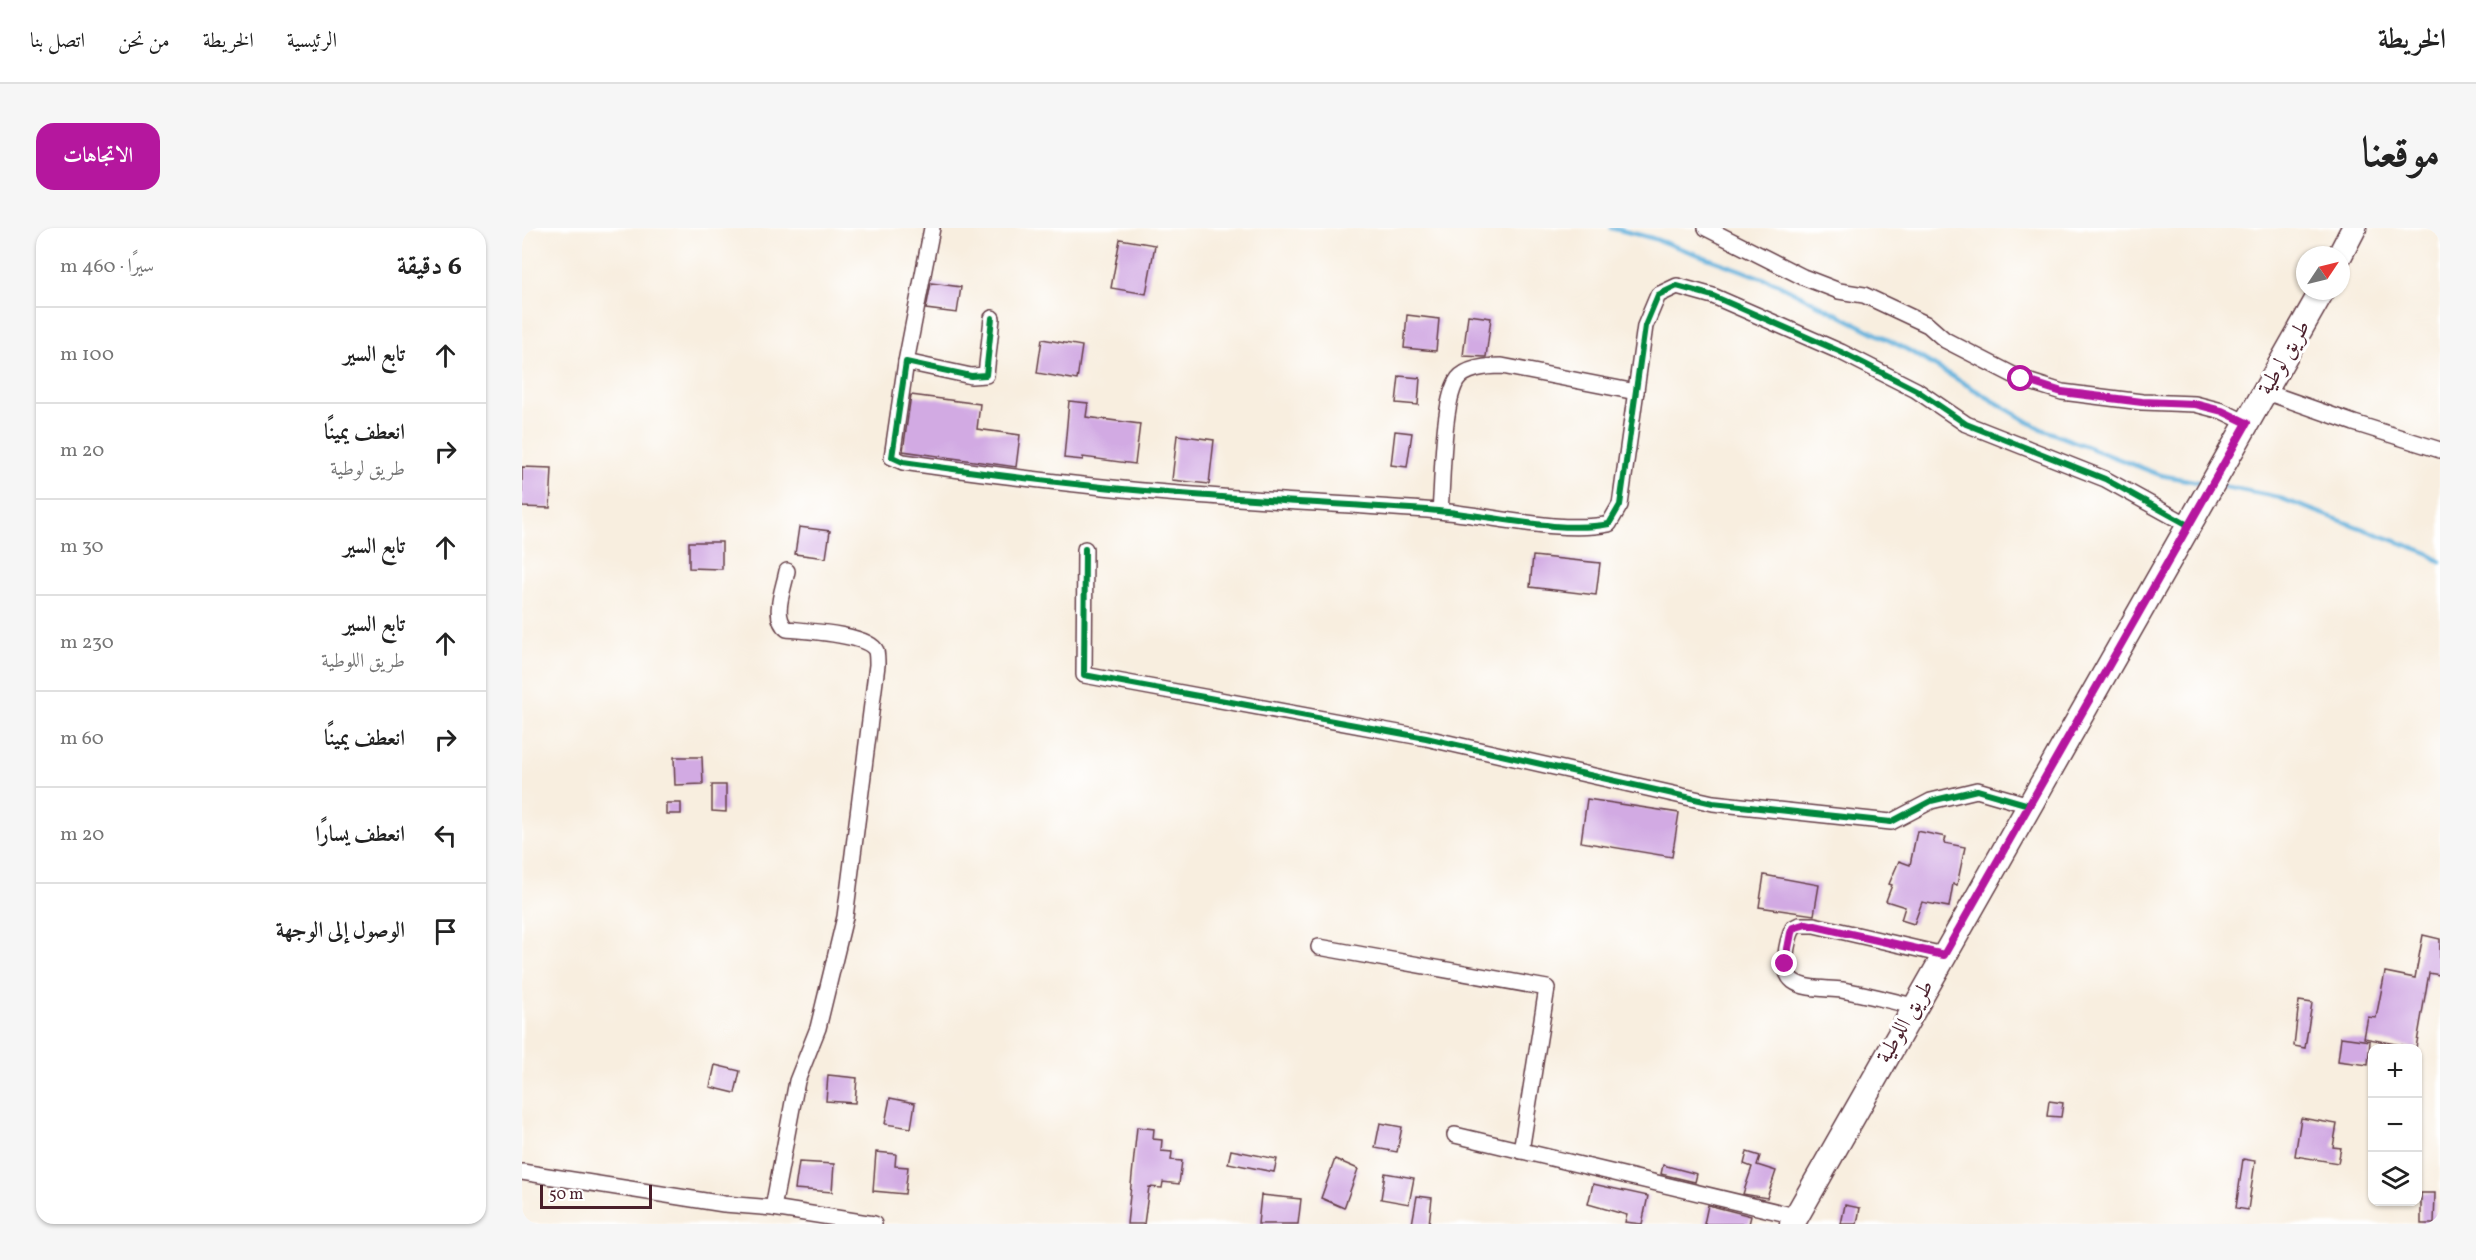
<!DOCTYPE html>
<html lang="ar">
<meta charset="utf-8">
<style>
:root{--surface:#fff;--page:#f6f6f6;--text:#222;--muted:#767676;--line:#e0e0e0;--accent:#b5179e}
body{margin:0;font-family:Vollkorn,Amiri,serif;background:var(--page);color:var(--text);direction:rtl}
.controls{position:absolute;right:18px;bottom:18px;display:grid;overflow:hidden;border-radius:12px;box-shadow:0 2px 4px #0004}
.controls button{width:54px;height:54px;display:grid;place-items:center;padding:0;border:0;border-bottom:2px solid var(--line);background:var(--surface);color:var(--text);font:30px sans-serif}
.compass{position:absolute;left:1774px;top:18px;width:54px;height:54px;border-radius:50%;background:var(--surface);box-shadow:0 2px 4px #0004;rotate:55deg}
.scale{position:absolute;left:18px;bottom:15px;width:112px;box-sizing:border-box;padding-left:6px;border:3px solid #4a1f2b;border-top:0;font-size:16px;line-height:21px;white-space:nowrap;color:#4a1f2b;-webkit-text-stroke:4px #fff;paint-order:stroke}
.stop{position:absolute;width:18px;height:18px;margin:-14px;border:4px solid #b5179e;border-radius:50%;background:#fff}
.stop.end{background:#b5179e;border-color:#fff;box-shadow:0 2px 6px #0008}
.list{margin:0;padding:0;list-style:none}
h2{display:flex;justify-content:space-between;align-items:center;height:78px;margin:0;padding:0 24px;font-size:26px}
h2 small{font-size:20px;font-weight:400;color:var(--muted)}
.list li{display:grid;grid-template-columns:39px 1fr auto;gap:18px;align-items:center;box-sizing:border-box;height:96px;padding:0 24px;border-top:2px solid var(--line)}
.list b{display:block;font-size:22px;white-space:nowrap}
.list p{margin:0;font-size:20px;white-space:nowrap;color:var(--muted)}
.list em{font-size:20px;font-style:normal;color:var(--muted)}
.icon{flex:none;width:33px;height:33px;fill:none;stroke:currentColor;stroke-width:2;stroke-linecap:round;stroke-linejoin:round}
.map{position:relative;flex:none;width:1918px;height:996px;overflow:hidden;direction:ltr;border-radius:18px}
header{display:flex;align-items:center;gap:36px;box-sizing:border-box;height:84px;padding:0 30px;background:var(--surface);border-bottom:2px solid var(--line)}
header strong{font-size:28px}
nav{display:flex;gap:33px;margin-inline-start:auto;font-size:21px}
.intro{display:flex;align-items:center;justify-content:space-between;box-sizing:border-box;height:144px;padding:0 36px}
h1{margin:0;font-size:42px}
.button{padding:15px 27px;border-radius:18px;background:var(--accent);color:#fff;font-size:21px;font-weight:700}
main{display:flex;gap:36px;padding:0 36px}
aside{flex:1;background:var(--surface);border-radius:18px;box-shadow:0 2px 4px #0004}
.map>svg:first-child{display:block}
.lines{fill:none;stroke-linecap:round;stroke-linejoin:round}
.stream{stroke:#61b0db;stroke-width:4.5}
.building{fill:#d2aae3}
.street-casing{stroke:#643e46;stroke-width:18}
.primary-casing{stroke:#643e46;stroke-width:27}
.street{stroke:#fff;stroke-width:15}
.primary{stroke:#fff;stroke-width:24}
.cycleway-casing{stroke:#fff;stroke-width:10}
.cycleway{stroke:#00873e;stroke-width:6}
.route{stroke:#b5179e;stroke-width:8}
.labels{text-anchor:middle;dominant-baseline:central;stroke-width:6;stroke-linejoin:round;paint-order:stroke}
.street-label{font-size:22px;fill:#4a1f2b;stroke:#fff}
</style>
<header>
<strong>الخريطة</strong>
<nav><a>الرئيسية</a><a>الخريطة</a><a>من نحن</a><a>اتصل بنا</a></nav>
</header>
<div class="intro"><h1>موقعنا</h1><a class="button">الاتجاهات</a></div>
<main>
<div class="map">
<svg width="1918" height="996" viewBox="0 0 1918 996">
<rect width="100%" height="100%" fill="#fff"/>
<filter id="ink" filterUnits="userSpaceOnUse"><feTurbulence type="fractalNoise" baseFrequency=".0167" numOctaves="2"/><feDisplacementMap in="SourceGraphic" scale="12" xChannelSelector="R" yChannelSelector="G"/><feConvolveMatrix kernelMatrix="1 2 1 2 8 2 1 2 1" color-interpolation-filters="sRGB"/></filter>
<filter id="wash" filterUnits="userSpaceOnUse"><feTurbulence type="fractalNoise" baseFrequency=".008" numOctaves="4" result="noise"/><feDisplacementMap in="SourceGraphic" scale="24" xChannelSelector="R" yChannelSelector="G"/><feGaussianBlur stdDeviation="1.35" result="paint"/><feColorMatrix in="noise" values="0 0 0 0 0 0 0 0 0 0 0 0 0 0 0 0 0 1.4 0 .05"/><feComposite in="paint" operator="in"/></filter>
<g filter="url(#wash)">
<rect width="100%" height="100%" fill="#f8eedf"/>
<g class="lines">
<g class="stream">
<polyline points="1089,0 1130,10 1254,55 1386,122 1517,200 1638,247 1682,255"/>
<polyline points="1699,258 1755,269 1906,325 1918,334"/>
</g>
</g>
<g id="blocks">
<g class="building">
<polygon points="598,11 633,17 624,66 589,60"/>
<polygon points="409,55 439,59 435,85 404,81"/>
<polygon points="885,87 917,91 914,123 882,120"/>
<polygon points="946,87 969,90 964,129 941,128"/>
<polygon points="520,111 560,118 555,152 515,145"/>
<polygon points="877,148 898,150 896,177 874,175"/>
<polygon points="389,167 458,176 455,201 498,207 494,239 381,223"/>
<polygon points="547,173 566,175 564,189 618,196 613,236 561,229 561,232 542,230"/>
<polygon points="873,203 890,205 885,239 869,237"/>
<polygon points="655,207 692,212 687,256 650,252"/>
<polygon points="0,239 30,240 28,280 0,279"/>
<polygon points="277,299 308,303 304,330 273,326"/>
<polygon points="167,314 200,314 200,341 167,340"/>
<polygon points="1011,328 1078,335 1074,367 1008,359"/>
<polygon points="152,529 180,529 181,556 153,557"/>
<polygon points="190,557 204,557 204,584 190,583"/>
<polygon points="1065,571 1157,585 1150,629 1059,614"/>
<rect x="144" y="575" width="15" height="11"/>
<polygon points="1395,603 1424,609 1422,615 1443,619 1435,657 1431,656 1427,679 1400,674 1392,696 1379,692 1383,679 1364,673 1370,657 1367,656 1377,633 1388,637"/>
<polygon points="1242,647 1297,657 1292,687 1237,679"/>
<polygon points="1901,707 1918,711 1918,747 1907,745 1894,820 1842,810 1846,789 1854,790 1863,744 1893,750"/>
<polygon points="1777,773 1790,775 1783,820 1772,818"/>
<polygon points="1819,809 1848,813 1846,837 1816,833"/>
<polygon points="193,837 218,843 213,865 188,859"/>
<polygon points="306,847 335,850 333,875 304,873"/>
<polygon points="368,870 393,875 389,900 363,896"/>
<polygon points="1527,873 1541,875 1539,889 1525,888"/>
<polygon points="1779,890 1815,896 1811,919 1819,920 1816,935 1773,928"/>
<polygon points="858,895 880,899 875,924 853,920"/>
<polygon points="615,899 632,901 631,911 640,912 639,923 650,924 649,932 660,933 657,956 641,954 640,960 627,959 622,996 605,996"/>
<polygon points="709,922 755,931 752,944 706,935"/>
<polygon points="354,924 374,926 373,938 386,939 383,966 351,963"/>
<polygon points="1225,924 1238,928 1235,937 1254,943 1245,970 1221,966 1230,939 1222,936"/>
<polygon points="813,931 836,941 822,980 799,970"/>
<polygon points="1721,931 1733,933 1726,982 1714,980"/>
<polygon points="277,934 312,936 310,964 273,961"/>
<polygon points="1141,937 1175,946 1173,954 1139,946"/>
<polygon points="863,945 892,950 887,976 859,971"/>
<polygon points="1071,956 1126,968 1120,996 1103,994 1105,987 1066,976"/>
<polygon points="1899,965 1913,965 1912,996 1899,996"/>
<polygon points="739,967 779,971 776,996 736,996"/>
<polygon points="895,968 910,970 907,996 890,996"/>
<polygon points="1186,977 1229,988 1227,996 1182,996"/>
<polygon points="1323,977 1338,980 1335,996 1319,996"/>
</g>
</g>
</g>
<g filter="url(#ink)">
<use href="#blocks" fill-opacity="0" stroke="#643e46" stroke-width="1.5"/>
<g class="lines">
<g class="street-casing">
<g id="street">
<polyline points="1184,0 1281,49 1317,63 1342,67 1406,97 1423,112 1499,151 1540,164 1620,174 1673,176 1700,183 1725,195"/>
<path d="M470 90 464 147 449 148 384 134 370 229 381 234C465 246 550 257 634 264 728 272 822 276 916 283 968 287 1038 306 1087 296L1098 277 1123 98 1136 67 1155 58 1191 68 1319 124 1394 162 1444 196 1583 251 1666 297"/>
<polyline points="384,134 410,0"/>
<polyline points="1744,164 1832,195 1918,222"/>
<path d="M918 283C921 252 920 180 934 154 941 140 966 138 980 138L1114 164"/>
<polyline points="563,321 562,447 904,510 1191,575 1369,594 1409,573 1455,562 1507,577"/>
<polyline points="797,719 1025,760 999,923"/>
<path d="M1392 778C1368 773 1344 766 1320 762 1305 760 1283 762 1271 753 1258 743 1265 713 1271 700L1277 697H1292L1422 727"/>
<polyline points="933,907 1273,988"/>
<polyline points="0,944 202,976 251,980 352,996"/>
<path d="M251 980 275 853 296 800 323 689 355 437C355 433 355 427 354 423 346 406 284 403 265 401 249 389 262 360 265 343"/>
</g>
</g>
<g class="primary-casing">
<g id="primary">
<polyline points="1818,27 1832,0"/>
<polyline points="1270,996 1800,63"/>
</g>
</g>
<use href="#street" class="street"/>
<use href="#primary" class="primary"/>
<g class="cycleway-casing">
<g id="cycleway">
<path d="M470 90 464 147 449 148 384 134 370 229 381 234C465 246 550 257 634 264 728 272 822 276 916 283 968 287 1038 306 1087 296L1098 277 1123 98 1136 67 1155 58 1191 68 1319 124 1394 162 1444 196 1583 251 1666 297"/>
<polyline points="563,321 562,447 904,510 1191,575 1369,594 1409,573 1455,562 1507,577"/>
</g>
</g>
<use href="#cycleway" class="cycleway"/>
</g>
</g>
<g class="lines" filter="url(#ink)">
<polyline class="route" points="1263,736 1269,705 1271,700 1284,696 1422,727 1725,195 1700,183 1673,176 1620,174 1540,164 1499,151"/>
</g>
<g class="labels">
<g class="street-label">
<text transform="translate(1763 130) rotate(-60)">طريق لوطية</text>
<text transform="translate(1384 794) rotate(-60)">طريق اللوطية</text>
</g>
</g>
</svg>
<div class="controls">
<button>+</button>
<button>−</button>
<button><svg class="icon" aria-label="layers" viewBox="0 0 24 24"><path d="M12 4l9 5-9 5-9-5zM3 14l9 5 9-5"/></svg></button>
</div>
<svg class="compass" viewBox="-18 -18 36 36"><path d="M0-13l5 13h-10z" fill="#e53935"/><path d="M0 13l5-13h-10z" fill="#767676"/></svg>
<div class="scale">50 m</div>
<div class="stop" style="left:1499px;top:151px"></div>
<div class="stop end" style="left:1263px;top:736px"></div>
</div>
<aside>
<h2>6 دقيقة<small>سيرًا · 460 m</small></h2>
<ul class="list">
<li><svg class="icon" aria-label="ahead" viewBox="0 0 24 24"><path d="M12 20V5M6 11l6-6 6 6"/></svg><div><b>تابع السير</b></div><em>100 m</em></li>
<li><svg class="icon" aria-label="right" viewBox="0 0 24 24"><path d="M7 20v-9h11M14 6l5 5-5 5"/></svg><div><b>انعطف يمينًا</b><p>طريق لوطية</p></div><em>20 m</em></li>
<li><svg class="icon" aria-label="ahead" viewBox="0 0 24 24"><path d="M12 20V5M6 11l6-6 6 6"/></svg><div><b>تابع السير</b></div><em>30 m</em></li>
<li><svg class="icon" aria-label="ahead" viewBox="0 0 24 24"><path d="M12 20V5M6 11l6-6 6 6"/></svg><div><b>تابع السير</b><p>طريق اللوطية</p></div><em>230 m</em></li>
<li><svg class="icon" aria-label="right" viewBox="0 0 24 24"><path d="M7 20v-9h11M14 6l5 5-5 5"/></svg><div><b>انعطف يمينًا</b></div><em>60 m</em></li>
<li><svg class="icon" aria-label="left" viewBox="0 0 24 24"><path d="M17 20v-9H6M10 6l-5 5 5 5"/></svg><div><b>انعطف يسارًا</b></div><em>20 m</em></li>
<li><svg class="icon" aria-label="arrive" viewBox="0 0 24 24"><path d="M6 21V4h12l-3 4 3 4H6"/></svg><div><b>الوصول إلى الوجهة</b></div></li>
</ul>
</aside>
</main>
